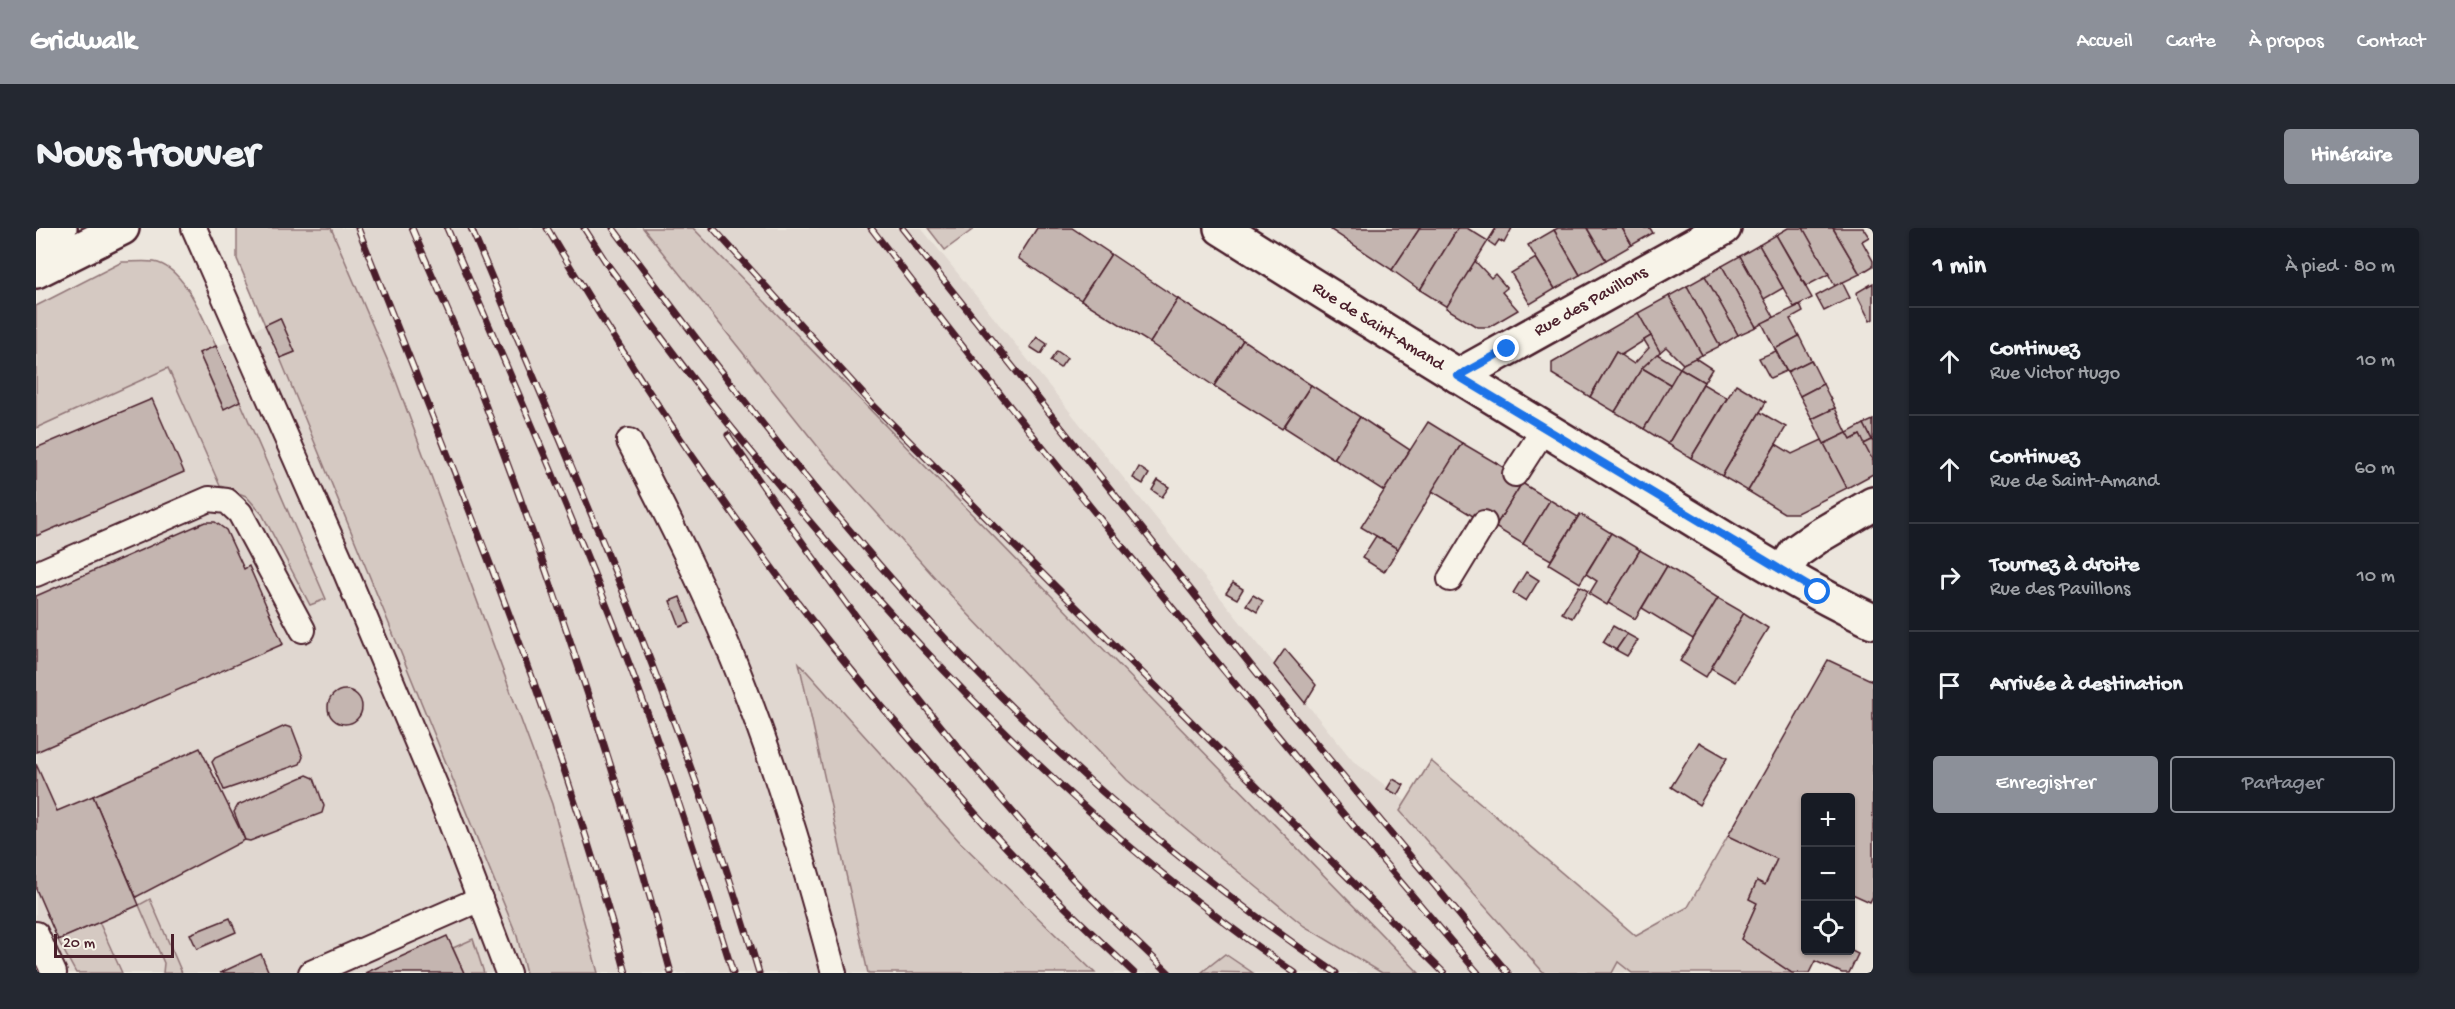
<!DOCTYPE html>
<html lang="fr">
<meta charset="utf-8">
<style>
:root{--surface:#171b24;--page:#242831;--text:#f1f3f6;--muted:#9ea1a6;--line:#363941;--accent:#8c9099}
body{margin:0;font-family:"Gochi Hand",sans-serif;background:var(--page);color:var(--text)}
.controls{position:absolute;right:18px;bottom:18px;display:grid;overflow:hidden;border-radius:6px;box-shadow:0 2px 4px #0004}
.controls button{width:54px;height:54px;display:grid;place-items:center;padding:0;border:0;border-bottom:2px solid var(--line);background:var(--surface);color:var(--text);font:30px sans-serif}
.scale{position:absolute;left:18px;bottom:15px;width:120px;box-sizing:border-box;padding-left:6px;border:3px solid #4a1f2b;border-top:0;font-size:16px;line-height:21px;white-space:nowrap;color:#4a1f2b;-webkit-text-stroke:4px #f7f3e8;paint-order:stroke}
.stop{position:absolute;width:18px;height:18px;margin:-14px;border:4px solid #1a73e8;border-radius:50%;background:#fff}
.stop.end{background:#1a73e8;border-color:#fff;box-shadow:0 2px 6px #0008}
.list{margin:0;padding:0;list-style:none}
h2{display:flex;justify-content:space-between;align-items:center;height:78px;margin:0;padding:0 24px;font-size:26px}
h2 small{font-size:20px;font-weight:400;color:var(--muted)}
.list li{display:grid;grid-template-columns:39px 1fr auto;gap:18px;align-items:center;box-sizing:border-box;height:108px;padding:0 24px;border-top:2px solid var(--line)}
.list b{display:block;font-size:22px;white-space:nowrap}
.list p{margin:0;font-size:20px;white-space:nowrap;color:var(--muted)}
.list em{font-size:20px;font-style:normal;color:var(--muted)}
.actions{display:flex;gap:12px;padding:18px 24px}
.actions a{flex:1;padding:14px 0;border:2px solid var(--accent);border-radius:6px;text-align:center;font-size:21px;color:var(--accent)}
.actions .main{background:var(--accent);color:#fff}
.icon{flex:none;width:33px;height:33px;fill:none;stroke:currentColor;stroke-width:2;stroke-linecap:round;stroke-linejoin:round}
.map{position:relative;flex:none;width:1837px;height:745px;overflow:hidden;border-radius:6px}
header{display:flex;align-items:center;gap:36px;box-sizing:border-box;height:84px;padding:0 30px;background:var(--accent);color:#fff}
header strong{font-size:28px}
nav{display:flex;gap:33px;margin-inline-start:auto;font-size:21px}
.intro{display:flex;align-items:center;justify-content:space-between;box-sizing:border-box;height:144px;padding:0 36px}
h1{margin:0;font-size:42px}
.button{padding:15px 27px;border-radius:6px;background:var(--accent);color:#fff;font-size:21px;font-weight:700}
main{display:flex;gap:36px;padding:0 36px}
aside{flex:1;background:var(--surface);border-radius:6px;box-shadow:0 2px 4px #0004}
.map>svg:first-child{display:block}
.built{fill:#e0d7d0}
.green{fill:#d5c9c2;stroke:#907476;stroke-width:1.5}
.building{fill:#c4b5b0;stroke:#4a1f2b;stroke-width:1.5}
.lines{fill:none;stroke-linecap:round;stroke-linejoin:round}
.service-casing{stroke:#4a1f2b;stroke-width:28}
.minor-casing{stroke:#4a1f2b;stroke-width:38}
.primary-casing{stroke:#4a1f2b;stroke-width:38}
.service{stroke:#f7f3e8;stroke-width:24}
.minor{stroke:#f7f3e8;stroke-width:33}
.primary{stroke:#f7f3e8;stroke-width:33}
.rail-casing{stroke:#4a1f2b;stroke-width:7}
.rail{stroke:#f7f3e8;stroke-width:4.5;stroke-dasharray:14;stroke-linecap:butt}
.route{stroke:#1a73e8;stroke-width:8}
.labels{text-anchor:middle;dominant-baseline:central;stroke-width:4.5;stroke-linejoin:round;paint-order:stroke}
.street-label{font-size:18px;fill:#4a1f2b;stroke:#f7f3e8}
</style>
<header>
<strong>Gridwalk</strong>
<nav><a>Accueil</a><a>Carte</a><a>À propos</a><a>Contact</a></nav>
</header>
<div class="intro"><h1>Nous trouver</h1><a class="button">Itinéraire</a></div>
<main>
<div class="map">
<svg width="1837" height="745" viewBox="0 0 1837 745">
<rect width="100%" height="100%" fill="#ece6dd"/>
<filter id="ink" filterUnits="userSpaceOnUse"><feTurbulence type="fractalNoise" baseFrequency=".0167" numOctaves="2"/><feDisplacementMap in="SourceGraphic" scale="12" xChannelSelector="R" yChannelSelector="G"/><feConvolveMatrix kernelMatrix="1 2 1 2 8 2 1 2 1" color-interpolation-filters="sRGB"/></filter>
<g filter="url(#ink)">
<g class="built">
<polygon points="295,0 885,0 1317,533 1596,745 1059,745 924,614 764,437 832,745 562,745 516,576 359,150"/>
<polygon points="275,76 505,745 0,745 0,200"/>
</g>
<g class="green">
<polygon points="201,0 295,0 359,150 516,576 562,745 490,745 481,708 244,130 259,124 244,90 229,97 201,31"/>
<polygon points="607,0 657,0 1383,745 1346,745 1268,698 1091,552 929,383 787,225"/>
<polygon points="892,0 939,0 909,22"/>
<path d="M86 34C96 34 108 33 118 34 149 39 168 93 180 118L163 125 187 180 204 173 290 371 274 377 226 286 210 268 184 258 132 140 0 200V78Z"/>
<polygon points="763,435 924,614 1059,745 832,745"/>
<polygon points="1395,533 1600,708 1652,679 1692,608 1741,631 1729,657 1721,653 1713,671 1721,675 1705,711 1756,745 1596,745 1582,734 1576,745 1508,745 1364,583"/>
<polygon points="114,671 146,745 127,745 128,735 103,677"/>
<polygon points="63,694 86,745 40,745 22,712"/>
<polygon points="437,711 448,745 428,745 417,720"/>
<polygon points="1189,726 1217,745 1166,744"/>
</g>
<g class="building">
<polygon points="1001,0 1036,0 1075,26 1045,72 982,30"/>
<polygon points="1297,0 1384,0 1356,42 1295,2"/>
<polygon points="1384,0 1422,0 1384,62 1356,42"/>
<polygon points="1422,0 1431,0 1452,13 1411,79 1384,62"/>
<polygon points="1460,0 1476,0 1468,15 1463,12 1459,18 1452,13"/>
<polygon points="1522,0 1551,0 1570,32 1544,47 1518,2"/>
<polygon points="1551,0 1586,0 1596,17 1570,32"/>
<polygon points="1586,0 1614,0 1617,5 1596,17"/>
<polygon points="1767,0 1797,0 1824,46 1799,58"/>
<polygon points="1767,0 1793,46 1770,58 1740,7 1752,0"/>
<polygon points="1797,0 1827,0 1833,9 1826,13 1837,33 1837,38 1824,46"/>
<polygon points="1518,2 1544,47 1519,61 1492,17"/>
<polygon points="1740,7 1776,70 1758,79 1723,17"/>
<polygon points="1723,17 1747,60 1728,71 1704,28"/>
<polygon points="1075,26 1142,71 1114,115 1045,72"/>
<polygon points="1704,28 1738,89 1720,99 1686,38"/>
<polygon points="1500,30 1519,61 1494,76 1475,45"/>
<polygon points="1439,33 1455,50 1459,46 1471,60 1466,64 1482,82 1453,99 1441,99 1410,80"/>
<polygon points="1686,38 1720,99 1702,107 1669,48"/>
<polygon points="1669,48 1702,107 1684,118 1651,58"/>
<polygon points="1806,54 1814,70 1788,83 1780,68"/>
<polygon points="1837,55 1837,91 1834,93 1820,65"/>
<polygon points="1651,58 1684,118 1666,127 1633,68"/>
<polygon points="1633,68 1666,127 1647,136 1630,119 1624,124 1602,85"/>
<polygon points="1142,71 1207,112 1178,158 1114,115"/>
<polygon points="1764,77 1767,84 1754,91 1763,108 1739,121 1726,95"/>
<polygon points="1602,85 1615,108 1585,127 1580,124 1554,169 1516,146 1516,135"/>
<polygon points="244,90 259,124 244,130 229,97"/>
<polygon points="1615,108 1624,124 1606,140 1579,184 1554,169 1580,124 1598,136 1613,120 1608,112"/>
<polygon points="1763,108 1775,132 1751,144 1739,121"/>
<polygon points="1001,109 1011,116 1005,126 994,119"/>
<polygon points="1207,112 1275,157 1246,201 1178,158"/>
<polygon points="180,118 204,173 188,181 163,125"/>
<polygon points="1021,123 1031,130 1024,140 1014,133"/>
<polygon points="1740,123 1750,143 1734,150 1723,130"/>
<polygon points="1621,126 1644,140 1635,157 1606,140"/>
<polygon points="1659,130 1676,141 1668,154 1644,140 1647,136"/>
<polygon points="1775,132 1787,156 1764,168 1751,144"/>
<polygon points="1606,140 1635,157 1608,201 1579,184"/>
<polygon points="1644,140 1668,154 1632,216 1608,201"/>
<polygon points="1667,156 1691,170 1655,230 1632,216"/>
<polygon points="1700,156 1730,174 1686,248 1655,230"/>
<polygon points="1787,156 1799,180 1776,191 1764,168"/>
<polygon points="1275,157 1324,189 1298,231 1248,199"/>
<polygon points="116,171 148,244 0,308 0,220"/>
<polygon points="1799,180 1811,205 1788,216 1776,191"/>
<polygon points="1724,184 1750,199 1712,263 1686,248"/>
<polygon points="1324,189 1374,222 1348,263 1298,231"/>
<polygon points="1837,192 1837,214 1828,196"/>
<polygon points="1392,194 1426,215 1362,321 1325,299"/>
<polygon points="1828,196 1836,212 1828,216 1824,207 1815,212 1811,205"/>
<polygon points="1811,205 1815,212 1824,207 1837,233 1837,246 1811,260 1788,216"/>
<polygon points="1786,212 1811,260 1761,285 1748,285 1712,263 1740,216 1756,226"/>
<polygon points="1836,212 1837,214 1837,233 1828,216"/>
<polygon points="1426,215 1479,246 1486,255 1458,301 1396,263"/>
<polygon points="1103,239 1113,246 1107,256 1097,250"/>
<polygon points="1122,252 1133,259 1126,269 1116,262"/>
<polygon points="1486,255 1514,272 1487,316 1459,299"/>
<polygon points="1514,272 1542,289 1515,332 1487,316"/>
<polygon points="1544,286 1575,305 1544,355 1513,336"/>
<polygon points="169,294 179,294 190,302 208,341 213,338 247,416 0,524 0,368"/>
<polygon points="1575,305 1604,322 1571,377 1553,366 1561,353 1550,346"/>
<polygon points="1340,308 1362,321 1348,344 1326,330"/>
<polygon points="1604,322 1631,338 1599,391 1572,375"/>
<polygon points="1631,338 1682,370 1657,411 1606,380"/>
<polygon points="1490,344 1503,352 1490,373 1477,365"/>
<polygon points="1197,355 1207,361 1201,371 1190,365"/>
<polygon points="1543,358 1552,363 1536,390 1526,385"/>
<polygon points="1217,367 1227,373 1221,384 1210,377"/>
<polygon points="644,369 654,395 644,399 634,373"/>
<polygon points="1682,370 1708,385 1670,449 1644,433"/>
<polygon points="1708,385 1732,400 1699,454 1675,440"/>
<polygon points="1577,398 1591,406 1580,422 1567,414"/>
<polygon points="1591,406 1602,412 1591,428 1580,422"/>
<polygon points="1249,421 1280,457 1269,475 1238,437"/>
<polygon points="1792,432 1837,453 1837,668 1834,674 1814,665 1814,570 1770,570 1770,722 1814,722 1822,726 1813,745 1806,745 1779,733 1773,745 1756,745 1705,711 1721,675 1713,671 1721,653 1729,657 1741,631 1692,608"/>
<circle cx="309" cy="479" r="17"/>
<polygon points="249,498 256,500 267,529 264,536 188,562 176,534 179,530"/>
<polygon points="1663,514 1691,530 1663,577 1635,559"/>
<polygon points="164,520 209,612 100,669 57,568"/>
<polygon points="0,536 21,583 57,568 103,677 22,712 0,661"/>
<polygon points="271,547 278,550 288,578 286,585 214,613 209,612 198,584 202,577"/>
<polygon points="1357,551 1368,557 1362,567 1351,561"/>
<polygon points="194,690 200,704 161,721 154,706"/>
<polygon points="411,708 428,745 329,745"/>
<polygon points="225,726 233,745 184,745"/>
</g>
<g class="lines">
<g class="service-casing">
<g id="service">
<polyline points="158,0 308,340 413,590 472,745"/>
<path d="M593 213C633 291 673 369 705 451 743 547 772 646 798 745"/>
<polyline points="1479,246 1508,201"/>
<polyline points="0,346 173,271 191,273 204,285 267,402"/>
<polyline points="1414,351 1448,295"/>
<polyline points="0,706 18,745"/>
<polyline points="275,745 444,671"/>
</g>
</g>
<g class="minor-casing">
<g id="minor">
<polyline points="1422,148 1688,0"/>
<polyline points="1747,344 1761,323 1781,309 1837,276"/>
</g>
</g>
<g class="primary-casing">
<g id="primary">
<path d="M1185 0C1322 86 1459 171 1598 255 1676 302 1754 354 1837 393"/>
<polyline points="0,12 24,0"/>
<polyline points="0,43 86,0"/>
</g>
</g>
<use href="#service" class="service"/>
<use href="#minor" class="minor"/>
<use href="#primary" class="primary"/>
<g class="rail-casing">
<g id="rail">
<path d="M322 0C419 246 521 489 590 745"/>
<path d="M376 0C394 43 414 86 431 129 509 330 579 536 635 745"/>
<path d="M411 0C477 154 546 308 604 465 638 557 668 651 697 745"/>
<path d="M435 0C538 246 647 489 723 745"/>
<path d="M511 0C590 134 676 262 770 385 831 464 898 540 965 614 1007 660 1053 702 1098 745"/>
<polyline points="548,0 577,45"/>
<path d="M577 0C691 153 807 304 939 442 1048 555 1170 656 1300 745"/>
<polyline points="677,0 838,178 1408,745"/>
<path d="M835 0C1029 254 1234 501 1442 745"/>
<polyline points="866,0 1221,445 1472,745"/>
<path d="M574 40C613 92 650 144 691 194 858 400 1039 595 1259 745"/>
<path d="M692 207C797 362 908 513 1036 650 1067 683 1101 714 1133 745"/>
</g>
</g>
<use href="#rail" class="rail"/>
</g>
</g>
<g class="lines" filter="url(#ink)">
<polyline class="route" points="1471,121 1422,148 1782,364"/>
</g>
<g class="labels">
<g class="street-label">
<text transform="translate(1555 74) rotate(-29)">Rue des Pavillons</text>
<text transform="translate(1342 99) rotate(32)">Rue de Saint-Amand</text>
</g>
</g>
</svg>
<div class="controls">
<button>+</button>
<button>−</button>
<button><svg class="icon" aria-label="locate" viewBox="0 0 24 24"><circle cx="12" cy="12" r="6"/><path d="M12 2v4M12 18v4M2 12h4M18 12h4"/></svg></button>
</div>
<div class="scale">20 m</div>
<div class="stop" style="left:1782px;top:364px"></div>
<div class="stop end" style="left:1471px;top:121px"></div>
</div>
<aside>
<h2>1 min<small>À pied · 80 m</small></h2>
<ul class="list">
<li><svg class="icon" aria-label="ahead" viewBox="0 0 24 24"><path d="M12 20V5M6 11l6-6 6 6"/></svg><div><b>Continuez</b><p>Rue Victor Hugo</p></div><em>10 m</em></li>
<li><svg class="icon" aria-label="ahead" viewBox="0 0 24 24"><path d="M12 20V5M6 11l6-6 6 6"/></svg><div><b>Continuez</b><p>Rue de Saint-Amand</p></div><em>60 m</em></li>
<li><svg class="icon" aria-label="right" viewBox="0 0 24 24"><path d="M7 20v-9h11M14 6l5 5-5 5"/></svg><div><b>Tournez à droite</b><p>Rue des Pavillons</p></div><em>10 m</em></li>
<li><svg class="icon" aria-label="arrive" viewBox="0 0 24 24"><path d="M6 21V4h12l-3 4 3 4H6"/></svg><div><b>Arrivée à destination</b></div></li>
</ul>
<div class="actions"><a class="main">Enregistrer</a><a>Partager</a></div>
</aside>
</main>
